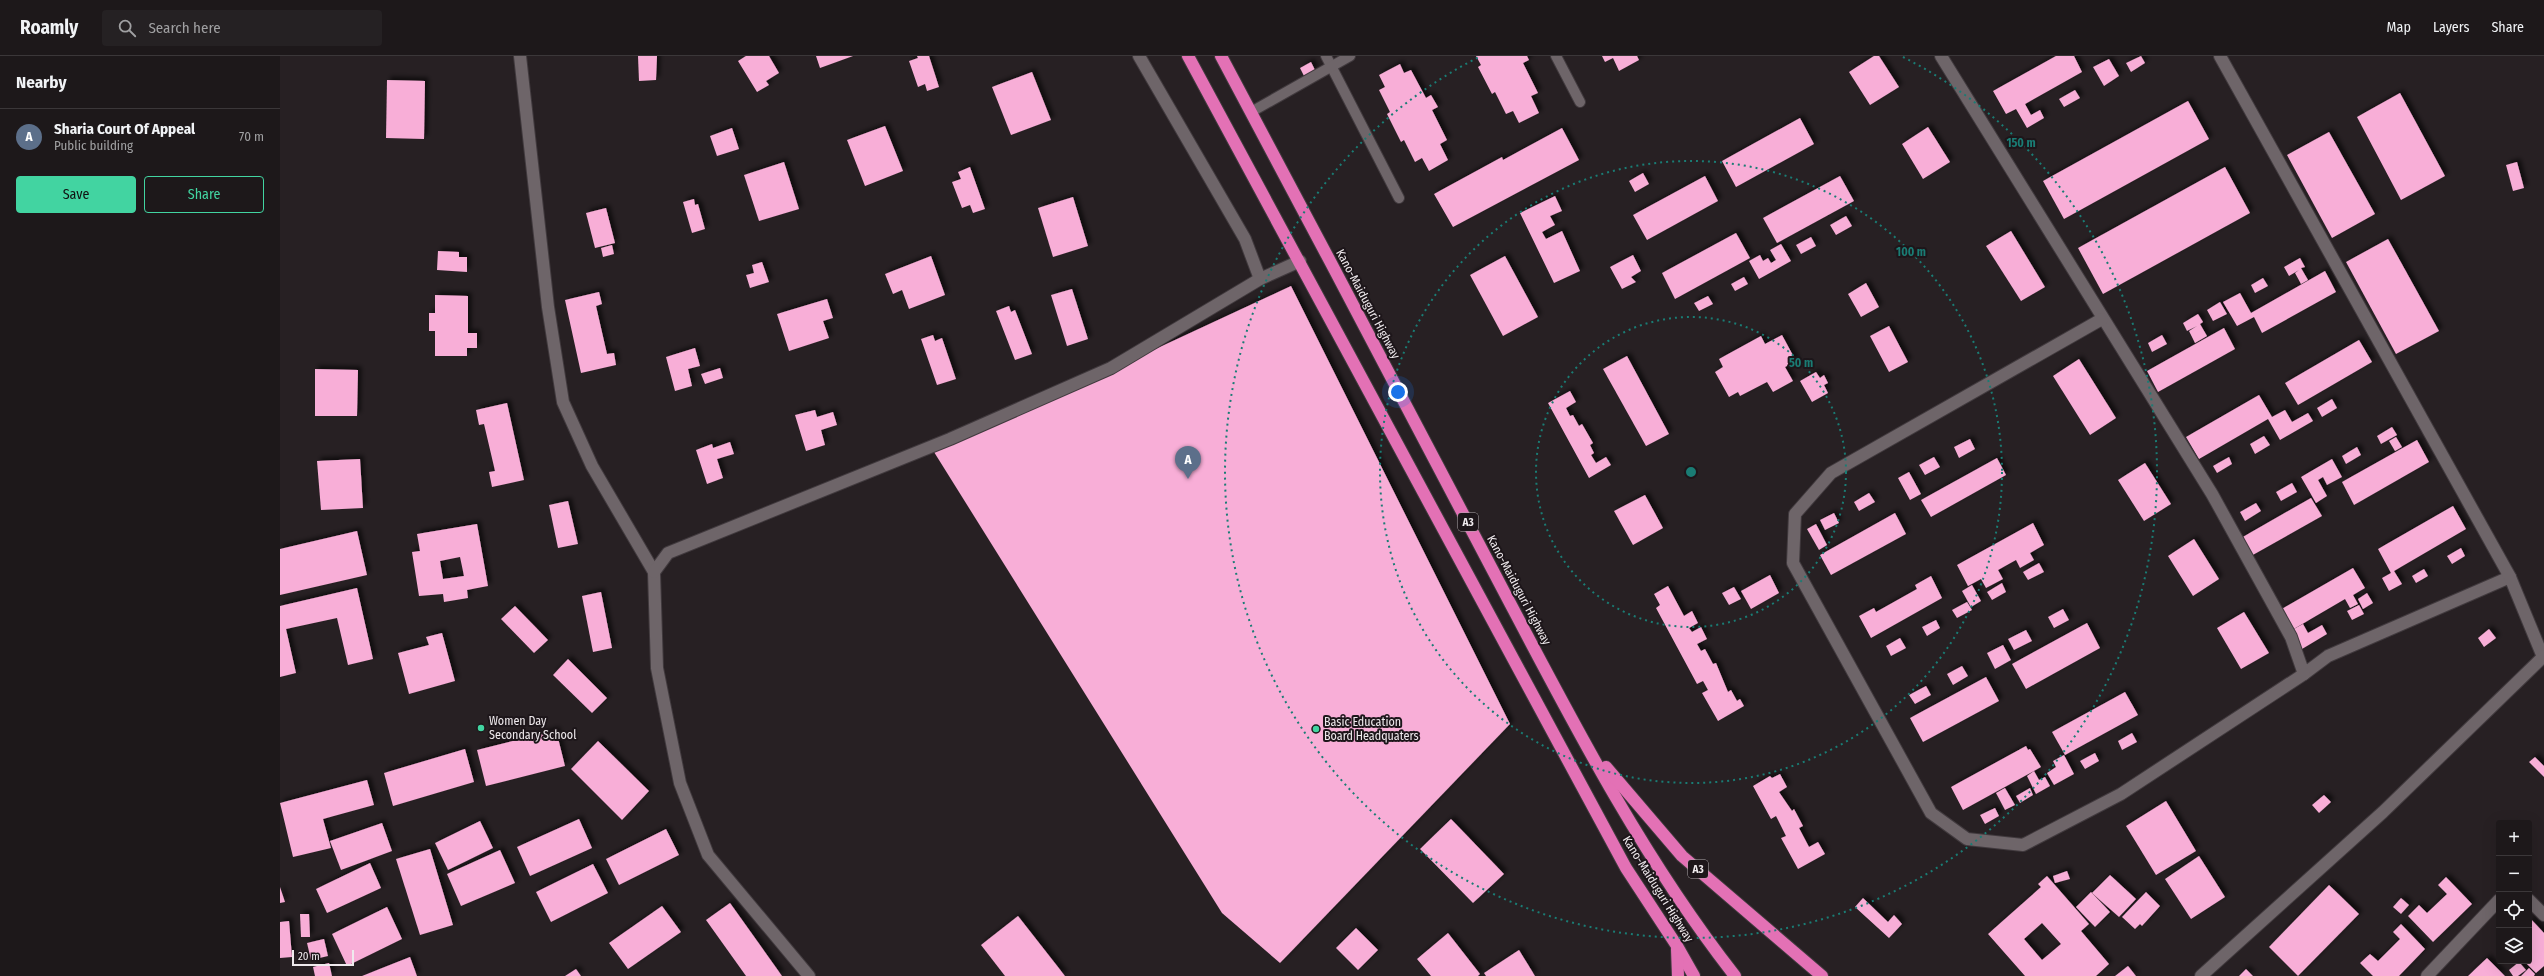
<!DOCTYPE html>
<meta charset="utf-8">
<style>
:root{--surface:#1d181a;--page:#252123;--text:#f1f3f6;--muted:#a0a0a2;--line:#3b3739;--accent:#42d4a1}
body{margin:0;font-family:"Fira Sans Condensed",sans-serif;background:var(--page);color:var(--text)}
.controls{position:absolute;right:12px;bottom:12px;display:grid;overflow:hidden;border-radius:4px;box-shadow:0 4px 16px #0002}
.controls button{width:36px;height:36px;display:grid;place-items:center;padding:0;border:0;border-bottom:1px solid var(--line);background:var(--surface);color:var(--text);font:20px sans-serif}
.scale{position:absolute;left:12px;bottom:10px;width:62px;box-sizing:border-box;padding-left:4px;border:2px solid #efeaed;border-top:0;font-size:11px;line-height:14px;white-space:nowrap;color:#efeaed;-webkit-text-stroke:3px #1d161a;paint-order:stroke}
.you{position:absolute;left:1118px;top:336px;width:14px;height:14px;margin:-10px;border:3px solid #fff;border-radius:50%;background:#1a73e8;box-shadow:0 0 0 6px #1a73e833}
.badge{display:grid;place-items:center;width:26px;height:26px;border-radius:50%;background:var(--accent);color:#fff;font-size:13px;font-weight:700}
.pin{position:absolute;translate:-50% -33px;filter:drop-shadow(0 1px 2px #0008)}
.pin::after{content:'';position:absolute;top:21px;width:14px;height:12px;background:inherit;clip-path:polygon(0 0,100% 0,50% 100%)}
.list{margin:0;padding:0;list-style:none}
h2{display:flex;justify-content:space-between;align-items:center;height:52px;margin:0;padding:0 16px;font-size:17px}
h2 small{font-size:13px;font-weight:400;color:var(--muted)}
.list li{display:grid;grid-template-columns:26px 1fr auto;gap:12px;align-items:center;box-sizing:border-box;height:56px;padding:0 16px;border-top:1px solid var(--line)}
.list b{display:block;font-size:15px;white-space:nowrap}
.list p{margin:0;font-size:13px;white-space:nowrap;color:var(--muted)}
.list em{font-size:13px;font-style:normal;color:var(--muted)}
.actions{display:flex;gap:8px;padding:12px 16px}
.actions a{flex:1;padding:9px 0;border:1px solid var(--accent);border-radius:4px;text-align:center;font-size:14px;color:var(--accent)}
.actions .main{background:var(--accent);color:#111}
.icon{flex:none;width:22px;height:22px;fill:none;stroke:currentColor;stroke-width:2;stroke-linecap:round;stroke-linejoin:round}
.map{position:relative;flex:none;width:2264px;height:920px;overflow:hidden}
header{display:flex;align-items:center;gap:24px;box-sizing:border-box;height:56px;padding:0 20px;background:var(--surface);border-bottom:1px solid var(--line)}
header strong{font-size:19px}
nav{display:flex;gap:22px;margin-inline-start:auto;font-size:14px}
.search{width:280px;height:36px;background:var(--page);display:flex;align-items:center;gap:10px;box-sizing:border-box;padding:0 14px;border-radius:4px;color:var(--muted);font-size:15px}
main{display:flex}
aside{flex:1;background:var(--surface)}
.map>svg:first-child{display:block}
.building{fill:#f8aed7;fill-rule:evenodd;filter:url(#shadow)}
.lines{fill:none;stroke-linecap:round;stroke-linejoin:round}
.lane-casing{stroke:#413a3e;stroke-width:12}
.street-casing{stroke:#413a3e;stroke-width:14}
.highway-casing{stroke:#413a3e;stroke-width:14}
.lane{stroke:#6e6569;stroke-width:10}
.street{stroke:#6e6569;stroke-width:12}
.highway{stroke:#e371b5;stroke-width:12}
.ring{fill:none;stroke:#1a7c74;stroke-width:2;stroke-dasharray:2 4}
.poi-dot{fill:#42d4a1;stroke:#1d161a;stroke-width:1.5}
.labels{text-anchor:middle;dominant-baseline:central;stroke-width:4;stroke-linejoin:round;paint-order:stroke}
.shield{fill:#1d161a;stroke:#b0aaae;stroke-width:1}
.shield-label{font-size:11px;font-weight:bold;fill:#efeaed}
.street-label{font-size:12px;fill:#efeaed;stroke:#1d161a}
.poi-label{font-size:12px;fill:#efeaed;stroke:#1d161a;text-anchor:start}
.centre{fill:#1a7c74;stroke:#1d161a;stroke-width:2}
.ring-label{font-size:12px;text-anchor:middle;font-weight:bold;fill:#1a7c74;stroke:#1d161a;stroke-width:4;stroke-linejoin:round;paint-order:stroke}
</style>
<header>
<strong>Roamly</strong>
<div class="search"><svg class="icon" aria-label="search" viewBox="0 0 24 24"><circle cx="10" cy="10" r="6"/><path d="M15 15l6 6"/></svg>Search here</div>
<nav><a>Map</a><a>Layers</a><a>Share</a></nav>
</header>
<main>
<aside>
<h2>Nearby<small></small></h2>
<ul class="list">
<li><span class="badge" style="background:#5c6f8a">A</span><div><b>Sharia Court Of Appeal</b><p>Public building</p></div><em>70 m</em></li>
</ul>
<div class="actions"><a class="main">Save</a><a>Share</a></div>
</aside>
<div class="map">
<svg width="2264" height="920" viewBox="0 0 2264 920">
<defs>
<filter id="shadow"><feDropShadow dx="3.5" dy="-3.5" stdDeviation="2" flood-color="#0009"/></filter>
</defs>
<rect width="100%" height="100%" fill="#272023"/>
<g class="building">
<polygon points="358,0 377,0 376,24 359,25"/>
<polygon points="466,0 489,0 499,17 486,25 489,29 477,36 458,5"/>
<polygon points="536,0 573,0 540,12"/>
<polygon points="637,0 649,0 659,31 647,35 645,28 638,31 629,5 638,2"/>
<polygon points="1196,0 1247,0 1249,4 1243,7 1258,37 1251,40 1259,57 1239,67 1233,55 1226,58 1215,36 1212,38 1198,11 1201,9"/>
<polygon points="1322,0 1357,0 1359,4 1339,15 1333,2 1325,6"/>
<polygon points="1594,0 1599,0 1619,31 1590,49 1569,16"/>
<polygon points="1776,0 1794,0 1802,16 1745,48 1751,59 1760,54 1764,62 1747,72 1736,53 1726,58 1713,35"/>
<polygon points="1861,0 1865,7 1851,16 1846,7"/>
<polygon points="1829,3 1839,20 1824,30 1813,11"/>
<polygon points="1031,6 1035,14 1024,20 1020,12"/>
<polygon points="1120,8 1124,17 1131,14 1146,42 1151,39 1158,51 1152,54 1167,84 1160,88 1168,104 1149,115 1142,102 1135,106 1124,84 1121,86 1107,58 1110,56 1099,34 1105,31 1099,19"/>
<polygon points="752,16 771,64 731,79 712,31"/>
<polygon points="107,24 145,25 144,83 106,82"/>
<polygon points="1795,34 1800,42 1784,51 1779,43"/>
<polygon points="2120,37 2165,120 2121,144 2077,61"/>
<polygon points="1908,45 1929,83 1784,163 1763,125"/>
<polygon points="1520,62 1534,88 1456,131 1442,105"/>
<polygon points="605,70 623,115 585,130 567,84"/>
<polygon points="1648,71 1670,106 1643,123 1622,88"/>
<polygon points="452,72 459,93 437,100 430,80"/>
<polygon points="1282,72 1299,104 1173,171 1154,138 1222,101 1223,104"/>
<polygon points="2049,76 2095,158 2052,182 2007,99"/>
<polygon points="504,106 519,153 479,165 464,119"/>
<polygon points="2237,106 2244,132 2233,135 2226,109"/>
<polygon points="690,111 705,153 693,157 690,149 682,152 672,126 681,123 678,116"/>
<polygon points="1945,111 1970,157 1823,238 1798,192"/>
<polygon points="1363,117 1369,128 1355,136 1349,125"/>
<polygon points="1425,120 1438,145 1367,184 1353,159"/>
<polygon points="1560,120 1574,145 1497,187 1483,162"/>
<polygon points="1275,140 1282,155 1270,160 1275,169 1262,176 1266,183 1282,175 1300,215 1274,227 1240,157"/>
<polygon points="793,141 808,190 773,201 758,152"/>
<polygon points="414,143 415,149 418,148 425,173 412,177 403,146"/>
<polygon points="326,152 335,187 315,192 306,157"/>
<polygon points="1566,160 1572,170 1556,179 1550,169"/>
<polygon points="1731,175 1765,231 1741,245 1706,190"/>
<polygon points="1456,177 1470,202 1395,243 1382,217"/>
<polygon points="1531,181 1536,190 1521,198 1516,189"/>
<polygon points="2108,183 2159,275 2116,298 2066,206"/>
<polygon points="1501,188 1511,205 1479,223 1469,205 1480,199 1483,205 1488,202 1491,207 1496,204 1490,194"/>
<polygon points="332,189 334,198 323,201 321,192"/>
<polygon points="158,195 179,196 179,201 187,201 187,216 157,214"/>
<polygon points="1353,199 1361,215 1351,221 1356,226 1342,233 1330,211"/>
<polygon points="651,200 665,239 629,253 622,234 613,238 605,218"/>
<polygon points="1225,200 1258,261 1223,280 1190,219"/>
<polygon points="2020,202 2025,211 2021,212 2028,224 2021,228 2015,217 2019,214 2009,220 2004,211"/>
<polygon points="482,206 489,226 470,232 466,219 474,217 472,209"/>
<polygon points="2045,215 2056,236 1982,277 1974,261 1957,270 1943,246 1960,237 1971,257"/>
<polygon points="1464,221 1468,228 1455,235 1451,228"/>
<polygon points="1983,222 1988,230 1975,237 1971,229"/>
<polygon points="1586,227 1599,251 1581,261 1568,238"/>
<polygon points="1011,230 1230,668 1000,907 942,857 654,396"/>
<polygon points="792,233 808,283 787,290 771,239"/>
<polygon points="319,236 322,248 316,250 327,298 334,297 336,309 301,317 285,244"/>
<polygon points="155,239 188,240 188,277 197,277 197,292 187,292 187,300 155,300 155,275 149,275 149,257 155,257"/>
<polygon points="1428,240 1433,248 1419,255 1414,247"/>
<polygon points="547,243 553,262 543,265 549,282 509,295 497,258"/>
<polygon points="1940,246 1947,258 1933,265 1927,254"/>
<polygon points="729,250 731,256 735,254 752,298 735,304 716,255"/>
<polygon points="1918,258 1923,266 1920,268 1927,280 1915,287 1909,275 1917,270 1907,275 1903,267"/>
<polygon points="1609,270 1628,306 1609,316 1590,280"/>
<polygon points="1944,272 1955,293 1878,336 1867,315"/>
<polygon points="653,279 655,285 662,282 676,323 657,329 641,283"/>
<polygon points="1502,279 1516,305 1505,311 1513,325 1493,336 1487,326 1460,340 1458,336 1449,341 1435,316 1443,311 1439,303 1481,280 1485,288"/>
<polygon points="1882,279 1887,288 1872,296 1868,287"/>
<polygon points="2079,284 2092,306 2018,349 2005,327"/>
<polygon points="415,292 420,310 408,313 412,330 395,335 386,301"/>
<polygon points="1347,300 1389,378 1366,390 1323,313"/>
<polygon points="1799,303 1836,362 1810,379 1773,320"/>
<polygon points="440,312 443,322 425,328 421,318"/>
<polygon points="35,313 78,314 77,360 35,360"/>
<polygon points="1536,316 1540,322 1544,319 1548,327 1544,329 1548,337 1532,346 1520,325"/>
<polygon points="1290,335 1296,346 1286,352 1290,360 1293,359 1299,370 1302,368 1313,387 1310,389 1314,397 1311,399 1316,407 1326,401 1331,409 1309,422 1268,347"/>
<polygon points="1979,339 1992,361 2005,354 2012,366 2028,357 2033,365 2000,384 1988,363 1919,403 1906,381"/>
<polygon points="2052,343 2057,352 2042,361 2037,352"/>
<polygon points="227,347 244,424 212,431 209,416 215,415 204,368 199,369 196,354"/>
<polygon points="535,354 537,361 553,356 557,369 541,374 545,389 526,395 515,359"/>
<polygon points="2112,371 2117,379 2101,388 2097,380"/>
<polygon points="1984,380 1990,389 1975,398 1970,388"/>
<polygon points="2116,381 2122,391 2115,395 2109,385"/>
<polygon points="1690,383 1695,393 1679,402 1674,391"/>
<polygon points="2137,384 2149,406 2074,449 2062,426"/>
<polygon points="450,386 454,398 437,403 443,422 427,428 416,394 432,388 433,392"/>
<polygon points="2077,391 2081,399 2066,408 2062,400"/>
<polygon points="1654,401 1660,411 1645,419 1639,409"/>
<polygon points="1949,401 1952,408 1937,417 1933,410"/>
<polygon points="1717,402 1726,419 1651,461 1641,444"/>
<polygon points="80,403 83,452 41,454 37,405"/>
<polygon points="2052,403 2062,421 2047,429 2043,421 2038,424 2047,440 2036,447 2021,421"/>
<polygon points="1865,407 1891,448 1864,465 1838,424"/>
<polygon points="1629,416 1641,438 1630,444 1618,422"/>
<polygon points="2012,427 2017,436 2001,445 1996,436"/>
<polygon points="1589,437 1595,446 1579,455 1574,446"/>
<polygon points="1365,439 1383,472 1353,489 1334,455"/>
<polygon points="2031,442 2042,460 1971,500 1961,482"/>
<polygon points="288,445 298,488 278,492 269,449"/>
<polygon points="1976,447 1981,455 1965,465 1960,456"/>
<polygon points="2173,450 2186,473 2114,515 2122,528 2109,535 2102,522 2111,517 2098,493"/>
<polygon points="1554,457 1559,467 1545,474 1540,464"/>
<polygon points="1615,457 1626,478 1551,519 1540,499"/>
<polygon points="1753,467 1764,489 1750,497 1754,504 1740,512 1736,504 1718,514 1723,523 1706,532 1701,523 1688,530 1677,509"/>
<path d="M197 468 208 530 187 534 188 542 164 546 163 538 139 540 132 496 140 495 137 478ZM180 501 184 520 163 523 160 505Z"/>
<polygon points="1536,468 1547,489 1539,494 1527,473"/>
<polygon points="77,475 87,519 0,539 0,493"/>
<polygon points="1914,483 1939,523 1913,540 1888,500"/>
<polygon points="2181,492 2185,500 2172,508 2167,500"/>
<polygon points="1759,507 1764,516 1748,524 1743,516"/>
<polygon points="2073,512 2085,532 2073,539 2078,548 2070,552 2065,543 2012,574 2000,554"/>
<polygon points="2144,513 2148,520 2136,527 2132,520"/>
<polygon points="1490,519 1499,537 1471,553 1461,535"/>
<polygon points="1651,520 1662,542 1591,582 1579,560 1594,552 1596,556 1637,533 1635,529"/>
<polygon points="1722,527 1726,536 1712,544 1707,536"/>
<polygon points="1692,529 1701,545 1691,551 1682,535"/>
<polygon points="1388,530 1404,560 1412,555 1418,567 1409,572 1412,576 1421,571 1427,583 1417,588 1421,595 1425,593 1433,608 1436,607 1448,636 1451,634 1457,645 1460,643 1464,650 1438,665 1422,637 1428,634 1423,625 1417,628 1376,552 1380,549 1374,538"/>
<polygon points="1454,531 1461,543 1449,549 1442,537"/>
<polygon points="77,532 93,603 68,609 57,562 6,573 16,617 0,621 0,550"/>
<polygon points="321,536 332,592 313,596 302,540"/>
<polygon points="2087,537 2093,547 2083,553 2078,543"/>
<polygon points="1687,546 1692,554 1677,562 1672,554"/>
<polygon points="2079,549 2084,558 2072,564 2067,555"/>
<polygon points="235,550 268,584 254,597 221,563"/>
<polygon points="1783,553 1789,564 1774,572 1768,561"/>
<polygon points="1964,556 1989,597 1961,613 1937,572"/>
<polygon points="1656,564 1660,572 1647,580 1642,571"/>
<polygon points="1807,567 1820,592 1746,633 1732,608"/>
<polygon points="2023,568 2028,577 2042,569 2047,578 2022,593 2012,574"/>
<polygon points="2209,573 2216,582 2204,591 2198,582"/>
<polygon points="1746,574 1752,585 1734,594 1728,583"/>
<polygon points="162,577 175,625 129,638 118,597 149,589 146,581"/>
<polygon points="1620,582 1626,592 1611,600 1606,590"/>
<polygon points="1723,589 1731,604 1715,613 1707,597"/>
<polygon points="288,603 327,642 312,657 273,619"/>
<polygon points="1682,610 1688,620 1673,629 1667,618"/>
<polygon points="1706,621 1719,645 1643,686 1630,662"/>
<polygon points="1646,630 1651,639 1635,648 1629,639"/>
<polygon points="1845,636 1858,659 1785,699 1772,676"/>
<polygon points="276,674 285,710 206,730 197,694"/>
<polygon points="1852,677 1857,686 1842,694 1838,685"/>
<polygon points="318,685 369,735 342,764 291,713"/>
<polygon points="1746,690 1748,694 1750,693 1761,711 1683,754 1671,731"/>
<polygon points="185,693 194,726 113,750 104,717"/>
<polygon points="1815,697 1819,705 1805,713 1800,705"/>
<polygon points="1784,699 1794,718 1774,729 1767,717 1776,711 1773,705"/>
<polygon points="2255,701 2264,710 2264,721 2249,706"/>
<polygon points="1754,715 1759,724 1765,721 1770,730 1756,738 1747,720"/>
<polygon points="1500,718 1507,731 1499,736 1512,755 1514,753 1523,770 1519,772 1529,791 1538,786 1545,798 1518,813 1501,782 1506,780 1496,760 1491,763 1473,730 1490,720 1492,722"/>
<polygon points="87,724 94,749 43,763 51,792 13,801 0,747"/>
<polygon points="1725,732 1735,749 1725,754 1716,737"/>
<polygon points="1750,732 1753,739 1740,747 1736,740"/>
<polygon points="2044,739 2051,746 2039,757 2032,749"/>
<polygon points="1886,745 1916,795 1876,819 1846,770"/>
<polygon points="1715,752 1719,760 1705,768 1700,759"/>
<polygon points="299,763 312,792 250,820 237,791"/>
<polygon points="1171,763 1224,818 1193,847 1140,793"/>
<polygon points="200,765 213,792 168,814 155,787"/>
<polygon points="102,767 112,795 61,814 50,785"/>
<polygon points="386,773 399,799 339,829 326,803"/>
<polygon points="150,793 173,869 140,879 116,803"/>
<polygon points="220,794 235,827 181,850 167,818"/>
<polygon points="1919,800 1945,841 1911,863 1885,823"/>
<polygon points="90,807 101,832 47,857 36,833"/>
<polygon points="313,808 328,837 271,866 256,836"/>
<polygon points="1787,815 1790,823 1775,827 1773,820"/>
<polygon points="1830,819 1856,843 1839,861 1812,837"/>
<path d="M1767 820 1809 868 1801 875 1829 908 1816 920H1745L1708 878 1761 831 1758 828ZM1762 867 1781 888 1762 904 1744 883Z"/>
<polygon points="2166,821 2192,848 2153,886 2128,860 2139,849 2147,857 2167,838 2158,829"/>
<polygon points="2049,829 2079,858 2018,920 1989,891"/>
<polygon points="0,831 5,846 0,847"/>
<polygon points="1811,836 1830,856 1815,871 1796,851"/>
<polygon points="1866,836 1880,850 1862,870 1860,868 1855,873 1842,861"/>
<polygon points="1583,842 1608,866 1614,859 1622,868 1609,882 1575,851"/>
<polygon points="2121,842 2129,849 2121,858 2113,851"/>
<polygon points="450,847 502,920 466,920 426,864"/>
<polygon points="382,850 401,876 348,913 329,887"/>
<polygon points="107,851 122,883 67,910 52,878"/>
<polygon points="20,858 29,858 30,881 21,881"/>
<polygon points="738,860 785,920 725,920 701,889"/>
<polygon points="2249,861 2264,877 2264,910 2256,917 2245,906 2249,905 2252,899 2249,896"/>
<polygon points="9,865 12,901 0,902 0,866"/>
<polygon points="2121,868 2145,893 2119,920 2093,920 2080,907 2090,898 2098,905 2120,883 2113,876"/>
<polygon points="1076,872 1098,894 1078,914 1056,892"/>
<polygon points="1168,877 1200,918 1198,920 1151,920 1137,903"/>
<polygon points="44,883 48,900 31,904 27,887"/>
<polygon points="1239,894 1255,920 1206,920 1204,917"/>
<polygon points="130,901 137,920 82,920"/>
<polygon points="2207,902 2225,920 2188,920"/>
<polygon points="2239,906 2246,914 2238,920 2233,920 2229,914"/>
<polygon points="49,907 52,920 35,920 33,911"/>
<polygon points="1848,910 1856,920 1835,920"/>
<polygon points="2249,912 2255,918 2254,920 2241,920"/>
<polygon points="296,913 301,920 285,920"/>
<polygon points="1966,913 1973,920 1959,920"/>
</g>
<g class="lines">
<g class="lane-casing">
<g id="lane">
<polyline points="1046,0 1119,142"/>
<polyline points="1276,0 1300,46"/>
<polyline points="971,56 1070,0"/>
</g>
</g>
<g class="street-casing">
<g id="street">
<polyline points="240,0 268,251 283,346 312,410 374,516 377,612 400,727 428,799 529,920"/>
<polyline points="859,0 965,183 980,223"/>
<polyline points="1661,0 1932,438 2011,581 2024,618 2048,600 2230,521"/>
<polyline points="1940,0 2230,521 2263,601"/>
<polyline points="1822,263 1551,417 1515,458 1513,507 1651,757 1687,783 1743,789 1841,738 2024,618"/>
<polyline points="374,516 388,497 670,383 831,312 980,223 1020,205"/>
<polyline points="2249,844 2264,859"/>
<polyline points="1921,920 2103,756 2264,600"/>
<polyline points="2147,920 2219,844"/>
</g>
</g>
<g class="highway-casing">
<g id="highway">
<polyline points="908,0 1346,812 1397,890 1414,920"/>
<path d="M941 0C1032 170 1121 340 1211 511 1285 651 1357 795 1455 920"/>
<polyline points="1326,711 1402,800 1542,920"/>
<polyline points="1397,893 1398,920"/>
</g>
</g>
<use href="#lane" class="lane"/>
<use href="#street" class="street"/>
<use href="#highway" class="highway"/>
</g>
<g class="ring">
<circle cx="1411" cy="416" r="155"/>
<circle cx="1411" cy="416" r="311"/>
<path d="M1623 1A466 466 0 1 1 1199 1"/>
</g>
<g class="poi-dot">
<circle cx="201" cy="672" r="4"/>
<circle cx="1036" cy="673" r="4"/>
</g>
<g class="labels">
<g class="shield">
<rect x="1178" y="457" width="20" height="18" rx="3"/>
<rect x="1408" y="804" width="20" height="18" rx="3"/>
</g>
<g class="shield-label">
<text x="1188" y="466">A3</text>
<text x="1418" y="813">A3</text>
</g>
<g class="street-label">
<text transform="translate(1088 248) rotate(62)">Kano-Maiduguri Highway</text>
<text transform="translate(1239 534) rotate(62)">Kano-Maiduguri Highway</text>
<text transform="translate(1378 833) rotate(58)">Kano-Maiduguri Highway</text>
</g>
<g class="poi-label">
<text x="209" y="665">Women Day<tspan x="209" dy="14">Secondary School</tspan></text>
<text x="1044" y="666">Basic Education<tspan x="1044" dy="14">Board Headquaters</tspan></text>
</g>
</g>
<circle cx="1411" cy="416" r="6" class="centre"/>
<g class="ring-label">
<text x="1741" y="91">150 m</text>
<text x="1631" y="200">100 m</text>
<text x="1521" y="311">50 m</text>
</g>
</svg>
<div class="controls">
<button>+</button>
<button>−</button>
<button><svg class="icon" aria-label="locate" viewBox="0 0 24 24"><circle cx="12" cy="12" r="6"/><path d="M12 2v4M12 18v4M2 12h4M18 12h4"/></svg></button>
<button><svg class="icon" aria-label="layers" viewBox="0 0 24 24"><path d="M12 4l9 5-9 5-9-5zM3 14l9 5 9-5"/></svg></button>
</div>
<div class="scale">20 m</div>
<div class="you"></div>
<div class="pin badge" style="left:908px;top:423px;background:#5c6f8a">A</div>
</div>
</main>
